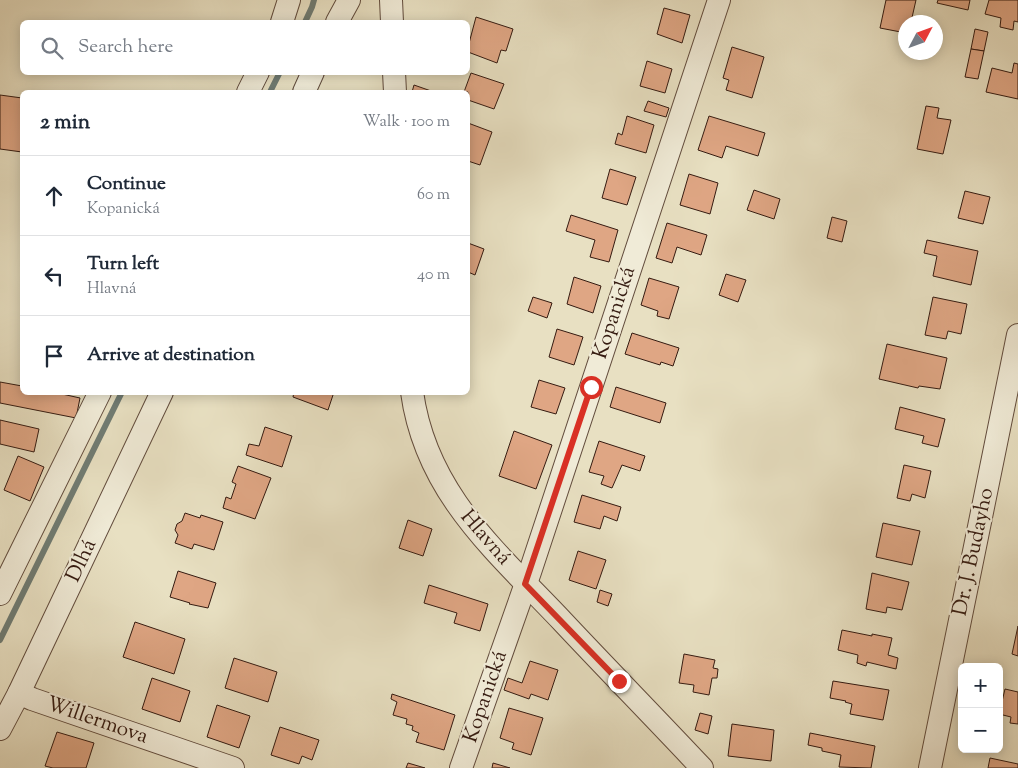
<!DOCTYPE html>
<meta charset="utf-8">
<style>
:root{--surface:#fff;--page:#f6f6f7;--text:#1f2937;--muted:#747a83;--line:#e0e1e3}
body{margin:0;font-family:"Sorts Mill Goudy",serif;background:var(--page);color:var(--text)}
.controls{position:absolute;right:15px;bottom:15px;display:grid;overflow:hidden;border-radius:8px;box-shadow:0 2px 12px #0003}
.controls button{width:45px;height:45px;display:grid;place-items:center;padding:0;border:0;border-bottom:1px solid var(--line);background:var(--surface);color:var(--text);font:25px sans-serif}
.compass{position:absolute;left:898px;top:15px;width:45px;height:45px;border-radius:50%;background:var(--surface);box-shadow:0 2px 12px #0003;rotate:49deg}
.stop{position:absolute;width:15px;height:15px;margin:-11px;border:4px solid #d93025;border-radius:50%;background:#fff}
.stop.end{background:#d93025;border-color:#fff;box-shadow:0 1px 5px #0008}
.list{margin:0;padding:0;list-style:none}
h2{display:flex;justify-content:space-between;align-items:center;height:65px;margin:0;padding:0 20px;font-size:21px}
h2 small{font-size:16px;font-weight:400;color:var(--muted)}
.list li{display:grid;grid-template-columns:32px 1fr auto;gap:15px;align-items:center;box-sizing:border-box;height:80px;padding:0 20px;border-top:1px solid var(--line)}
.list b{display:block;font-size:19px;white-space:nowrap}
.list p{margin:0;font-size:16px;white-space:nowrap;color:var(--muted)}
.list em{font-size:16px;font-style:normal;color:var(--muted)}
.icon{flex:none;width:28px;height:28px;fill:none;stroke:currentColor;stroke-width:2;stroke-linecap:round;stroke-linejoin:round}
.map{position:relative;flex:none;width:1018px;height:768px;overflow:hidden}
.search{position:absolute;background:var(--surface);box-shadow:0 2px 12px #0003;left:20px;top:20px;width:450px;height:55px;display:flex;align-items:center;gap:12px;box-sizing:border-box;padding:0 18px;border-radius:8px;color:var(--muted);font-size:19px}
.panel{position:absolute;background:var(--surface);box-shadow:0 2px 12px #0003;left:20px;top:90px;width:450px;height:305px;border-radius:8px}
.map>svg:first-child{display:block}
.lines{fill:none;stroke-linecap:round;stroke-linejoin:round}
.stream{stroke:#707c73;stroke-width:6}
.building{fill:#dfa684;stroke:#351b11}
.minor-casing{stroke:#624c3d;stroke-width:24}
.minor{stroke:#f0ebd7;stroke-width:22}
.route{stroke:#d93025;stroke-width:6}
.labels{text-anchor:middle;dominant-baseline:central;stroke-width:4.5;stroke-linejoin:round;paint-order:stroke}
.street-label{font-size:21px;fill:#351b11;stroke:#f0ebd7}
</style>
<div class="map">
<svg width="1018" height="768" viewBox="0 0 1018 768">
<rect width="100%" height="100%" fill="#e8e0c2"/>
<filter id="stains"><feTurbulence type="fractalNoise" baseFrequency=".004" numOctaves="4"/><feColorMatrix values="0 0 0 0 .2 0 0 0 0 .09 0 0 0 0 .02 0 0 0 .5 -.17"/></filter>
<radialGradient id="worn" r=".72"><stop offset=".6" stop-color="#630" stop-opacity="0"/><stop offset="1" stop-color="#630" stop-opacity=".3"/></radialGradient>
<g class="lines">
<g class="stream">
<polyline points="305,22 312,7 314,0"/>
<polyline points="270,92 280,72"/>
<polyline points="0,640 122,392"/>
</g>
</g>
<g class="building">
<polygon points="886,0 916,0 911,22 906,22 906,33 880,28"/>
<polygon points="938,0 970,0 968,10 937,3"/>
<polygon points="989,0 1018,0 1018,22 1014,21 1013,30 1000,27 1001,18 985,14"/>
<polygon points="664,8 690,15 682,43 657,34"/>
<polygon points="476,17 513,29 506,51 501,50 497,63 468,52 468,47"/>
<polygon points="975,29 988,32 984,51 971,49"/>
<polygon points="732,47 764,57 752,98 726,90 729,80 723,78"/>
<polygon points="971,49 984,51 978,79 965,77"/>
<polygon points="647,61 672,69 665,93 640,86"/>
<polygon points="1014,63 1018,64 1018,99 986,92 992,68 1012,73"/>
<polygon points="471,73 504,84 494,109 468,100 468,92 464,92"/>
<polygon points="414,85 434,92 412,92"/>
<polygon points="0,95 22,98 22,152 0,149"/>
<polygon points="648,101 669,108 666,117 644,111"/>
<polygon points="926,106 939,108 937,118 951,120 943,154 917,149"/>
<polygon points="627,116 654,125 646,153 615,144 618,133 622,135"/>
<polygon points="709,116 765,133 758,156 726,146 722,158 698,150"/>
<polygon points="468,123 492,132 480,165 468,161"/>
<polygon points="610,169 636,177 627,205 602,198"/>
<polygon points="689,174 718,183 710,214 680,205"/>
<polygon points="754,190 780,199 774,219 747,210"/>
<polygon points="965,191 990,197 983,224 958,218"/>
<polygon points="571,215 618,230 609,262 590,257 595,240 566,231"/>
<polygon points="832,217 847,221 842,242 827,238"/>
<polygon points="667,223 707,235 701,255 677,247 672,263 656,258"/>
<polygon points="927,240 978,251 971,285 933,276 937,256 924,253"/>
<polygon points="468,243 484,249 475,275 468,272"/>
<polygon points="726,274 746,280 738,302 719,295"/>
<polygon points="574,277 601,286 593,313 567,304"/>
<polygon points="649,278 679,287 669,319 657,316 658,311 641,305"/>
<polygon points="533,297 552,303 547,318 528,311"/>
<polygon points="933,297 967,304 961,334 948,331 946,339 925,335"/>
<polygon points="557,329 583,337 574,365 549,357"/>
<polygon points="632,333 679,348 673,366 661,362 660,365 625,354"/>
<polygon points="887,344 947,358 940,389 919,386 918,388 879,379"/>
<polygon points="539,380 565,388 556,414 531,407"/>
<polygon points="0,382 22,386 22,392 53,392 80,398 76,418 0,403"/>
<polygon points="616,387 666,403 660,423 610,407"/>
<polygon points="294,392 334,392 328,410 293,397"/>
<polygon points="900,407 945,419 938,447 922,443 924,436 895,429"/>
<polygon points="0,420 39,429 34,452 0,444"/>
<polygon points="265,427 292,436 282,467 246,455 249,444 259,446"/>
<polygon points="514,431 552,445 536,489 499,476"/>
<polygon points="599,441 645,456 640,471 622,465 612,488 601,484 604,476 589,472"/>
<polygon points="18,456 44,467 30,501 4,490"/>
<polygon points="904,465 931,471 925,498 912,494 910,501 897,498"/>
<polygon points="238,466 271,478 255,519 223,508 226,497 231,499 236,484 232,482"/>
<polygon points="582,495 621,507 617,521 604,516 600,529 574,522"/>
<polygon points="185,513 200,518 201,515 223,522 214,550 194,544 192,549 175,543 178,535 175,530 177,524 182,521"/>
<polygon points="408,520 432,529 423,556 399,548"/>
<polygon points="883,523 920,531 912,565 876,557"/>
<polygon points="578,551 606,560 596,589 569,580"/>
<polygon points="178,571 216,583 208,608 189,604 190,603 170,597"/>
<polygon points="872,573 909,582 902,610 887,607 886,613 866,609"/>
<polygon points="429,585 488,604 480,631 454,623 457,613 424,603"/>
<polygon points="600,590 612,594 608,606 597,602"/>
<polygon points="135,622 185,639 174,674 123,657"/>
<polygon points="1018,626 1018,656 1012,654"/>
<polygon points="842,630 872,636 872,634 892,638 888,655 898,658 896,669 867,662 866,666 857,663 858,655 838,650"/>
<polygon points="684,654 715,660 713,668 718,669 717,678 712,678 709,695 693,692 694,685 679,683"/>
<polygon points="234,658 277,672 268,702 225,688"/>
<polygon points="530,661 558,670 548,700 531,694 529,699 504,690 508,678 522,683"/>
<polygon points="152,678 190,691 180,722 142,709"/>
<polygon points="833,681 889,690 883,720 850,714 852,704 845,702 846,701 830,698"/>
<polygon points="1005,689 1018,692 1018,724 1010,723 1011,717 999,714"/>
<polygon points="392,694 455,715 444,750 416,742 419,733 412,730 413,726 406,724 407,719 393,715 397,702 391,699"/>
<polygon points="217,705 250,716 239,748 207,737"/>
<polygon points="509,708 543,718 531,755 512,749 514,743 500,738"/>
<polygon points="700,713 712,716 708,734 695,730"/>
<polygon points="732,724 774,730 771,761 728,756"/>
<polygon points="280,727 319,740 312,760 302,756 299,764 271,755"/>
<polygon points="57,732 94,743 86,768 53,768 45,766"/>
<polygon points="810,733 875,746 871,768 839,767 841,755 822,751 822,748 808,745"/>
<polygon points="990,758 1018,764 1018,768 988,768"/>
<polygon points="408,763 425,768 406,768"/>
<polygon points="493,763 510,768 492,768"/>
</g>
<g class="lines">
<g class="minor-casing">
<g id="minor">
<polyline points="391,0 392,22"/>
<polyline points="282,22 289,0"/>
<polyline points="337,22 349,0"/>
<polyline points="394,72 395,92"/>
<polyline points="248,92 258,72"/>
<polyline points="304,92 313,72"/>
<path d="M412 392C426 494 497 552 563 622 609 671 656 719 702 768"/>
<polyline points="0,594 100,392"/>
<polyline points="19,693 32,699 233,768"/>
<polyline points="0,729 19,693 162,392"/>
<polyline points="461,768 530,572 719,0"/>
<polyline points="930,768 1018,335"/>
</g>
</g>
<use href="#minor" class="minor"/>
</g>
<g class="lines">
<polyline class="route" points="591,387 525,584 619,681"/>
</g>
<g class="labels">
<g class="street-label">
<text transform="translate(615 313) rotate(-72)">Kopanická</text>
<text transform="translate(485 538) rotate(49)">Hlavná</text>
<text transform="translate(974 552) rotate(-78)">Dr. J. Budayho</text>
<text transform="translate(82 561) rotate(-65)">Dlhá</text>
<text transform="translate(486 697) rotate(-71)">Kopanická</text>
<text transform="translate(97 721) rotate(19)">Willermova</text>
</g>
</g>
<rect width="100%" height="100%" filter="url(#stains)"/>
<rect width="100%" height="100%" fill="url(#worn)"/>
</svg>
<div class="controls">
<button>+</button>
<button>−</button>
</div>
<svg class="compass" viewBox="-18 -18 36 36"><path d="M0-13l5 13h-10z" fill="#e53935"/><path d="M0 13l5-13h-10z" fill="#747a83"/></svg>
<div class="stop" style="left:591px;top:387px"></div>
<div class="stop end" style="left:619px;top:681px"></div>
<div class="search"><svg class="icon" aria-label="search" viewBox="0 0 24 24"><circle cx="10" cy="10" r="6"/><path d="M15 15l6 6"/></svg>Search here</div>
<section class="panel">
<h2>2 min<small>Walk · 100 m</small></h2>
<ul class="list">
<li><svg class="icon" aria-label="ahead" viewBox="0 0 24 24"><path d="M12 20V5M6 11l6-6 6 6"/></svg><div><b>Continue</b><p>Kopanická</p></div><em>60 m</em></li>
<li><svg class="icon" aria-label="left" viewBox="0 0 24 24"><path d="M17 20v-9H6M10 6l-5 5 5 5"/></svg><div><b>Turn left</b><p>Hlavná</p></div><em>40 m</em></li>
<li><svg class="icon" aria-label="arrive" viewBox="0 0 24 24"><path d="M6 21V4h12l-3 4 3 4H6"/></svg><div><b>Arrive at destination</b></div></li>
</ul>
</section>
</div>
